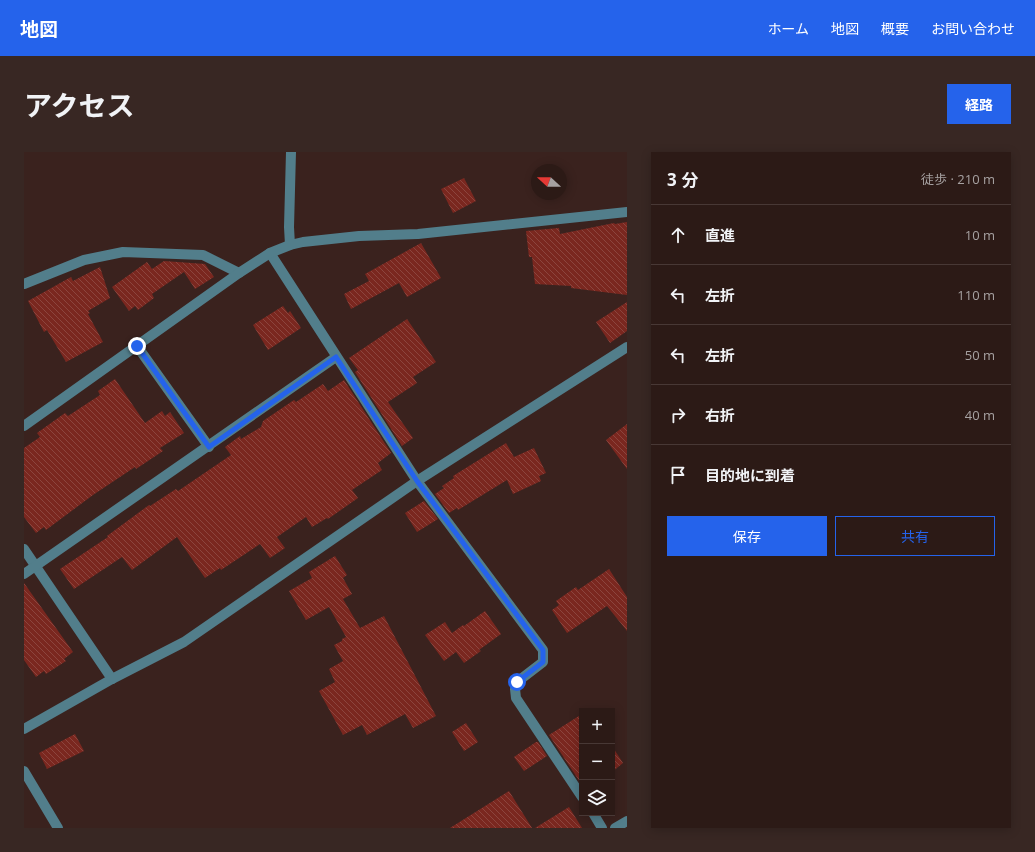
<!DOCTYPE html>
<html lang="ja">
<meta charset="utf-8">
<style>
:root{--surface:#2c1a16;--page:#382723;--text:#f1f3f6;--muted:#a6a1a1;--line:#483835;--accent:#2563eb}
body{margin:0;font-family:"Open Sans","Noto Sans JP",sans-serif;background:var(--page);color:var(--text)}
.controls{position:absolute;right:12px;bottom:12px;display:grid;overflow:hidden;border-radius:0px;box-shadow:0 2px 10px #0003}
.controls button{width:36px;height:36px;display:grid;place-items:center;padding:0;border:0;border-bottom:1px solid var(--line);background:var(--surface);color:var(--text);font:20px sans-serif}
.compass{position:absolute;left:507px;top:12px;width:36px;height:36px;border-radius:50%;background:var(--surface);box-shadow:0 2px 10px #0003;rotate:291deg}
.stop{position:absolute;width:12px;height:12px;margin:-9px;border:3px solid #2563eb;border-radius:50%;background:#fff}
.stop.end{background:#2563eb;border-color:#fff;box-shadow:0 1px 4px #0008}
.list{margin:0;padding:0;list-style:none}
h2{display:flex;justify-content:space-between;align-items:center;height:52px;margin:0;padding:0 16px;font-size:17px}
h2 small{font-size:13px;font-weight:400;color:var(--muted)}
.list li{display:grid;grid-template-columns:26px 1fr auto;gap:12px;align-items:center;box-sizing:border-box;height:60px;padding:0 16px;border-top:1px solid var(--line)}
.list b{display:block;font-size:15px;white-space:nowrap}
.list em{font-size:13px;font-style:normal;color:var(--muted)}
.actions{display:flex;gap:8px;padding:12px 16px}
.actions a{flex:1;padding:9px 0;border:1px solid var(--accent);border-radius:0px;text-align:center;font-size:14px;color:var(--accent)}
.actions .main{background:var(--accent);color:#fff}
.icon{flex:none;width:22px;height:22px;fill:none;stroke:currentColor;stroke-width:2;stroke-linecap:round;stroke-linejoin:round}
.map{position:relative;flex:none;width:603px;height:676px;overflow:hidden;border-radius:0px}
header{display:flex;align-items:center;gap:24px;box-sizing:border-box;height:56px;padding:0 20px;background:var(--accent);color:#fff}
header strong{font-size:19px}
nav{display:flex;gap:22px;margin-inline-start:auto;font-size:14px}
.intro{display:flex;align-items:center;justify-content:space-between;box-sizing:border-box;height:96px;padding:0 24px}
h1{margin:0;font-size:28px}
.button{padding:10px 18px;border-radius:0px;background:var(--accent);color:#fff;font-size:14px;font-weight:700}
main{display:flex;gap:24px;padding:0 24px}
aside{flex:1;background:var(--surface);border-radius:0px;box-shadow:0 2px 10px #0003}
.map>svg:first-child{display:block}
.building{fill:url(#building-back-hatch)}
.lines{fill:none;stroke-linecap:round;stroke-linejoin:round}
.minor{stroke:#527e8b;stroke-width:10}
.route{stroke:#2563eb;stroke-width:5}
</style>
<header>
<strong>地図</strong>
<nav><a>ホーム</a><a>地図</a><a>概要</a><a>お問い合わせ</a></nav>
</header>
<div class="intro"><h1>アクセス</h1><a class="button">経路</a></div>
<main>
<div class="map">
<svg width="603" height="676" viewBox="0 0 603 676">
<defs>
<pattern id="building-back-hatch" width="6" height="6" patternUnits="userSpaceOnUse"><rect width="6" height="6" fill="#7a271f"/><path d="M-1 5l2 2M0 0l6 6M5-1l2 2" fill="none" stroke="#8c453e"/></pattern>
</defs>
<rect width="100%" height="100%" fill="#3a221e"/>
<g class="building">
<polygon points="440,26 452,49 429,61 417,37"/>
<polygon points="603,70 603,143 547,136 547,134 511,132 508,105 505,105 502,79 535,76 536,82 590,71 591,72"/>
<polygon points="397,91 417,126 383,145 375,131 327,157 320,142 345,129 341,122"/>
<polygon points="140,109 181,112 190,125 171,137 160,120 128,142 130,146 114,158 111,154 105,159 88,135 123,110 128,117"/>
<polygon points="76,115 86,146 64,159 66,161 64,162 79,190 42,210 23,178 20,180 4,149 47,125 49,129"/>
<polygon points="603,150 603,179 586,191 572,170"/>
<polygon points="259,154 264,161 266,159 277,176 244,198 229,173"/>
<polygon points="383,167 412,210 389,225 393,231 364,250 389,286 378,294 331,220 334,218 325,206"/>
<polygon points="91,227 121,271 138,259 141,264 146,260 160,281 136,296 139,299 112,317 111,315 69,343 22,378 20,375 12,381 0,365 0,296 16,285 13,281 41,261 44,264 76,243 74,239"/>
<polygon points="320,228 367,301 354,311 358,318 328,338 334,346 304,367 303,366 288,375 282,365 253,385 261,396 246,406 236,392 197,418 196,416 181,426 153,385 108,418 98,405 50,437 36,417 84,385 83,384 125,353 126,354 152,337 154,339 207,303 201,295 216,284 217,287 237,275 239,269 270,248 272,250 299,232 304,239"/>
<polygon points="603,272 603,317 582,288"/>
<polygon points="482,291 490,305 510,296 522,321 515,324 517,329 489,342 483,328 434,358 433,356 425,361 411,342 420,336 418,334 430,326 429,324"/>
<polygon points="400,349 414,367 393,380 381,361"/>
<polygon points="311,404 323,423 319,426 328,442 319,447 336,476 360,464 412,564 389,576 381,562 343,583 338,573 319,583 295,539 311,530 305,517 319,509 310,493 318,489 318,487 322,485 305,455 282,468 265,439 288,426 285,420"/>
<polygon points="585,417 603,445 603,479 583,454 543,481 528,458 535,453 532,449 552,435 554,438"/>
<polygon points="0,431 49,500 40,507 42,509 22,522 20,519 12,525 0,508"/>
<polygon points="461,459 477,482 455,498 457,499 440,511 432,500 420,509 401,483 421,470 428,481 439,473 440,474"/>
<polygon points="558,562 558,633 525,583"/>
<polygon points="442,571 454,590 440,599 428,580"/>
<polygon points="51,582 60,599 23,617 15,601"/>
<polygon points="512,590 514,590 523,604 500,619 490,605"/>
<polygon points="588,594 599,611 588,620"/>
<polygon points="485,639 508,676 426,676"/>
<polygon points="545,655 558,676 511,676"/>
</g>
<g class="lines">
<g class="minor">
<polyline points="266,93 265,75 267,0"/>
<polyline points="246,101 393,329 519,498 519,510 493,530 491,537 492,546 558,645"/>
<polyline points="0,132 60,108 99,100 179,103 215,121"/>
<polyline points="113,194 185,295"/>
<polyline points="0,274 215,121 246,101 266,93 279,90 335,84 394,82 603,60"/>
<polyline points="0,397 88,527"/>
<polyline points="0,422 312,205"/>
<polyline points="0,577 88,527 160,490 393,329 603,195"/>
<polyline points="0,619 34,676"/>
<polyline points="569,661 578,676"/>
<polyline points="591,676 603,669"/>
</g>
</g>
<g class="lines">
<polyline class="route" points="113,194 185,295 312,205 393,329 519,498 519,510 493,530"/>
</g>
</svg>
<div class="controls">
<button>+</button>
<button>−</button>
<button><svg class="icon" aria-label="layers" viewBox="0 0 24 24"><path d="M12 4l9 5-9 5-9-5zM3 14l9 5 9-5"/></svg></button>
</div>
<svg class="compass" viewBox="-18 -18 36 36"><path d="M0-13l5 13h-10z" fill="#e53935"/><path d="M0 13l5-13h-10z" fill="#a6a1a1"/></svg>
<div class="stop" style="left:493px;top:530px"></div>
<div class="stop end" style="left:113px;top:194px"></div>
</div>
<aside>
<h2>3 分<small>徒歩 · 210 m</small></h2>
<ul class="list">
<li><svg class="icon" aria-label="ahead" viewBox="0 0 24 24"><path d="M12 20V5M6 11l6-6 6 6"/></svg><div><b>直進</b></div><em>10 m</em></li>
<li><svg class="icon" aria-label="left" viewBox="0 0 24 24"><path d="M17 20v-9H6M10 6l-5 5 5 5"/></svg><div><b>左折</b></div><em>110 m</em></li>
<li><svg class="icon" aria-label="left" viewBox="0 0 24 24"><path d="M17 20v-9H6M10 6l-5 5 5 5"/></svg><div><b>左折</b></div><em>50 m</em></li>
<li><svg class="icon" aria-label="right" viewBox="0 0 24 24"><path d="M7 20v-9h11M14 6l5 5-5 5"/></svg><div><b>右折</b></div><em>40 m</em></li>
<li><svg class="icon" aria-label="arrive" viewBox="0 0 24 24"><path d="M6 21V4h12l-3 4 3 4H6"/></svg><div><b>目的地に到着</b></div></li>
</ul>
<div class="actions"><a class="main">保存</a><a>共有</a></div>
</aside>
</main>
